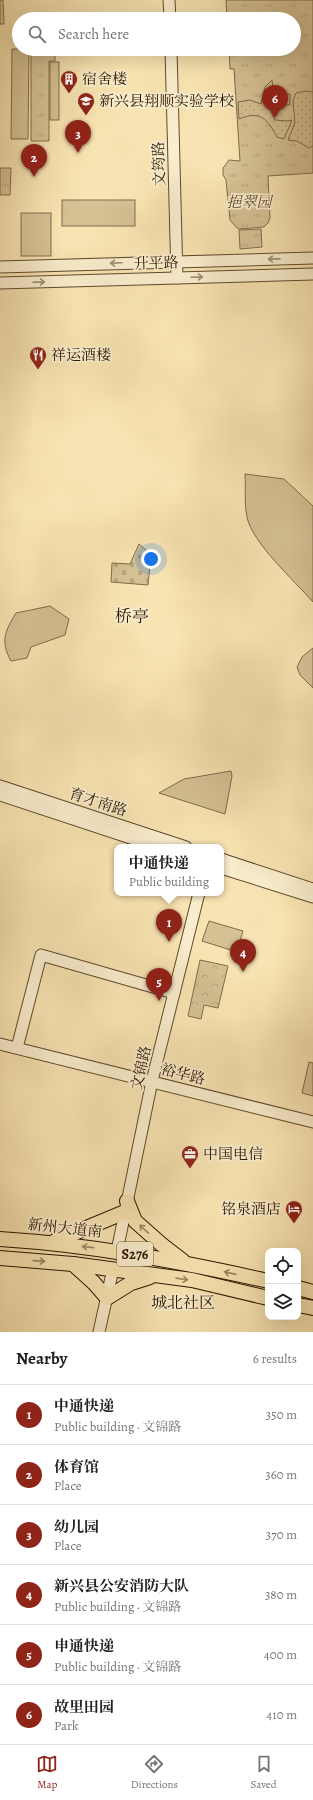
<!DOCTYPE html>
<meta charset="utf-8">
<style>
:root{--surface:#fff;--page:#f6f6f6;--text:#202124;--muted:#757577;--line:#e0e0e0;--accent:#8f2418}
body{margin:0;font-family:Alegreya,"Noto Serif SC",serif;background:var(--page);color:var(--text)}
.controls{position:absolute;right:12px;bottom:12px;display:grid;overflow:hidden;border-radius:8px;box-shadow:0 4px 16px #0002}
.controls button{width:36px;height:36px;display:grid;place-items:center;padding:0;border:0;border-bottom:1px solid var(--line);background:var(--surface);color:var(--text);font:20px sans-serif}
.you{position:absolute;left:151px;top:559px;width:14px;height:14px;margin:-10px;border:3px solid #fff;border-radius:50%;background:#1a73e8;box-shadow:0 0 0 6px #1a73e833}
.badge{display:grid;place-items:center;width:26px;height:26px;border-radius:50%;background:var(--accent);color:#fff;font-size:13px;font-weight:700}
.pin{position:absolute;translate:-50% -33px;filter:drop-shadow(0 1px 2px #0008)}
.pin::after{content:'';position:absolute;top:21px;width:14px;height:12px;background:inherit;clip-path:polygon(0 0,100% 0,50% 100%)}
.popup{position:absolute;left:114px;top:844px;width:110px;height:52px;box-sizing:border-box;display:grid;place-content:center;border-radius:8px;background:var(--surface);filter:drop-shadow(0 1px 3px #0005);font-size:13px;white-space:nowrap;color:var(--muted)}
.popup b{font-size:15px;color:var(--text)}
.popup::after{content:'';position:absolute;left:50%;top:100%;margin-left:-8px;border:8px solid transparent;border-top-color:var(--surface)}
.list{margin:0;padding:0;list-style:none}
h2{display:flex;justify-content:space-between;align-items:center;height:52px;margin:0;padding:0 16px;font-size:17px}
h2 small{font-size:13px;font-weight:400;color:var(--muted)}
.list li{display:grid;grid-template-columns:26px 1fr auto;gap:12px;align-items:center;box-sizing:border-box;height:60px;padding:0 16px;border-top:1px solid var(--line)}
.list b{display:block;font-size:15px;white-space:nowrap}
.list p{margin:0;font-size:13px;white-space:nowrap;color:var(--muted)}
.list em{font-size:13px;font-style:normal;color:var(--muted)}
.icon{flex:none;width:22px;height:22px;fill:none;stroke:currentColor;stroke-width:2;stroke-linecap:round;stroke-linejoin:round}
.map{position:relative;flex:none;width:313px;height:1332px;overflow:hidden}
.search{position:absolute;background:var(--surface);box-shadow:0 4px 16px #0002;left:12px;right:12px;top:12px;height:44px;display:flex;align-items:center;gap:10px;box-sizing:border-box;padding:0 14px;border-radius:22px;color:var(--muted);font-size:15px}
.sheet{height:412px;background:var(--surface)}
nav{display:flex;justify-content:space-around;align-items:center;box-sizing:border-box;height:56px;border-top:1px solid var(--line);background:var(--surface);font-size:11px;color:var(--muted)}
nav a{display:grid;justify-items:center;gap:2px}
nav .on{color:var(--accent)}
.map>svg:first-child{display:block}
.grass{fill:#d5c194;stroke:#806c4a}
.forest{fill:url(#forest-crowns);stroke:#806c4a}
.cemetery{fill:url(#cemetery-stones);stroke:#806c4a}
.park{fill:url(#park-tufts);stroke:#806c4a}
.garden{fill:url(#garden-dots);stroke:#806c4a}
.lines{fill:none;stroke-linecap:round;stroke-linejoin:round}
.minor-casing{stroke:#5e4a2c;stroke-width:13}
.major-casing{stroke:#2b1700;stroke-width:16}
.minor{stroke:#faedcd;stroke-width:11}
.major{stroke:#f8e4b2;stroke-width:14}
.oneway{stroke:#9d8d71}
.oneway2{stroke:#9c8862}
.labels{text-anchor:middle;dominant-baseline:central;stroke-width:3.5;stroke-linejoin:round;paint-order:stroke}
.shield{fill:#faedcd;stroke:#69573e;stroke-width:1}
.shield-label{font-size:14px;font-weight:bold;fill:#2b1700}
.poi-label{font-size:15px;fill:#2b1700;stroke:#faedcd;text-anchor:start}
.street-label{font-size:15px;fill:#2b1700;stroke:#faedcd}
.park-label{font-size:15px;font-style:italic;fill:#5e4a2c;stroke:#faedcd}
.neighbourhood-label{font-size:16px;fill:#2b1700;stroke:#faedcd}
.quarter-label{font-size:17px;fill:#2b1700;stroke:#faedcd}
</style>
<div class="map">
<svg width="313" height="1332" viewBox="0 0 313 1332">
<defs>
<pattern id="forest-crowns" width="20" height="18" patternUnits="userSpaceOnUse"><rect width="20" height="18" fill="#d5c194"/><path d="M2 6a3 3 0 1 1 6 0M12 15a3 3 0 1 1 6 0" fill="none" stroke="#b7a57e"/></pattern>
<pattern id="cemetery-stones" width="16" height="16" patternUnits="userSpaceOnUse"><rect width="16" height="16" fill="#d5c194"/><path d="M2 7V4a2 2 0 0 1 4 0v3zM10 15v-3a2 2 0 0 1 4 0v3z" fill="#b7a57e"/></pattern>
<pattern id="park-tufts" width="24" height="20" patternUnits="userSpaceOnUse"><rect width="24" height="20" fill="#d5c194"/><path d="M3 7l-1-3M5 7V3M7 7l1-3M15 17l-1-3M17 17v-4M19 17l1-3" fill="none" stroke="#b7a57e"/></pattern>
<pattern id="garden-dots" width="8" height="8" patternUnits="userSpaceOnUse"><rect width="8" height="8" fill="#d5c194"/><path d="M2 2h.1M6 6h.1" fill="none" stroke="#b7a57e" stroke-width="1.8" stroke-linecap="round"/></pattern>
</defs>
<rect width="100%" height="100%" fill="#f8e4b2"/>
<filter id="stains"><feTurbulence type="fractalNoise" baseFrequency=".005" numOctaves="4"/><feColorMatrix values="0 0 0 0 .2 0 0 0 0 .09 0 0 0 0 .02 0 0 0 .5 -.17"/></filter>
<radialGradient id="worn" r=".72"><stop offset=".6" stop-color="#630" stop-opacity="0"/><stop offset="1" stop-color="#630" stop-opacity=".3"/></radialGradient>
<g class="grass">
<polygon points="0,0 3,0 4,24 0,24"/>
<polygon points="12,49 29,49 28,139 11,139"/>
<rect x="50" y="62" width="9" height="58"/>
<rect x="62" y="200" width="73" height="26"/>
<rect x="21" y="213" width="30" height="43"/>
<path d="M245 474 284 479 313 506V602C295 581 252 543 247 517 244 504 246 488 245 474Z"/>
<path d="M50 606 69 619 65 635 31 647 27 658 11 661C0 641 5 631 16 613Z"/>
<polygon points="313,648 313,688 300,675 297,667 302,657"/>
<polygon points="231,771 232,776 225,814 159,793 184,779"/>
<polygon points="209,921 243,931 237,952 202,941"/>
<polygon points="309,1062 313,1063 313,1096 302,1093"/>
</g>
<polygon class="forest" points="200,960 228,966 218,1008 204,1005 201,1019 188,1016"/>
<polygon class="cemetery" points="139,544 155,558 150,565 148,585 111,582 112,563 130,564"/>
<g class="park">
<polygon points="226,0 313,0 313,173 268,176 270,218 268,223 264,227 238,229 230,220 226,180 223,175 223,168 229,160 240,161 234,69 230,69 229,49 294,49 294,19 227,19"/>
<polygon points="31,49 55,49 55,61 49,61 49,141 31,141"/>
<polygon points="0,168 11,168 10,195 0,195"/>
<polygon points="261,229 262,247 240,249 239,230"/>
</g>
<g class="garden">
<path d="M272 80 274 94H290V104L284 106 273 105 271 112 275 120 287 121 292 120 284 139 277 137C267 119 261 110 239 119L238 102 250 100 261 104 265 87Z"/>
<polygon points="306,91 313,92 313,146 309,148 297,141 288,140 295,123 293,101 296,93"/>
</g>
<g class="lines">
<g class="minor-casing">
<g id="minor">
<polyline points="169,0 170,19"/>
<polyline points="171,49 177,278"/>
<polyline points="0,267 313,258"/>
<polyline points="0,283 313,274"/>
<polyline points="0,786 186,847"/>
<polyline points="0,795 158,847"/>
<polyline points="221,859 313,889"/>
<polyline points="221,868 313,897"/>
<polyline points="0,1044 313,1122"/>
<polyline points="17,1048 41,955 174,993"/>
<polyline points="117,1251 152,1081 199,893"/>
<polyline points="99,1332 113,1269"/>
</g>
</g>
<g class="major-casing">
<g id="major">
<polyline points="127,1201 135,1221 161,1244 183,1261"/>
<path d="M0 1239C93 1245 178 1261 268 1281"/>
<polyline points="55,1241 125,1212"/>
<polyline points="0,1258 73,1264 192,1280 268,1298"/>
<polyline points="73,1264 94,1283 107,1298 131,1283 150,1277"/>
<polyline points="298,1288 313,1292"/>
<polyline points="298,1305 313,1308"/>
</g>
</g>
<use href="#minor" class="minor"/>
<use href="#major" class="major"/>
</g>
<defs><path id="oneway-shaft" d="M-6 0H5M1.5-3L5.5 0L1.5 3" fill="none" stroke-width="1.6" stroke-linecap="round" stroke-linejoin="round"/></defs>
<g class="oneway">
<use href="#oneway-shaft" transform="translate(274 259) rotate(179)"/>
<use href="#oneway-shaft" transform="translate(116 263) rotate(178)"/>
<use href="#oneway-shaft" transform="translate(197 277) rotate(-2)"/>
<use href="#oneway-shaft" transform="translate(39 282) rotate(-2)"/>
</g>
<g class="oneway2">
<use href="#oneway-shaft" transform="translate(144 1229) rotate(-137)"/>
<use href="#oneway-shaft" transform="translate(88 1247) rotate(-173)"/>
<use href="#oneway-shaft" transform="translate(39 1261) rotate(4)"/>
<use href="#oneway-shaft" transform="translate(230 1273) rotate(-167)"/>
<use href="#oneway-shaft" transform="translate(182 1279) rotate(8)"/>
</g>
<defs>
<g id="building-pin" transform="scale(0.9)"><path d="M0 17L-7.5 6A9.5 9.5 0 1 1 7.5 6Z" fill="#8f2418" stroke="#faedcd"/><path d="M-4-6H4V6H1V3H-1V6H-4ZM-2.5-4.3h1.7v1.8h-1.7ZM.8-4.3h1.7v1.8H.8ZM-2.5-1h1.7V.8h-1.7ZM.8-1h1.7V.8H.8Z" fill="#fff"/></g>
<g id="school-pin" transform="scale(0.9)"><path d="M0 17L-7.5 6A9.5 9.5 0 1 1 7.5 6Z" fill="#8f2418" stroke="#faedcd"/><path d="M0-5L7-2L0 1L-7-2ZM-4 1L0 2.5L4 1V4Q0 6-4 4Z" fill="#fff"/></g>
<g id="restaurant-pin" transform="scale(0.9)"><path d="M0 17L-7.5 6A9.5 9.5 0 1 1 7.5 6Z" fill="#8f2418" stroke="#faedcd"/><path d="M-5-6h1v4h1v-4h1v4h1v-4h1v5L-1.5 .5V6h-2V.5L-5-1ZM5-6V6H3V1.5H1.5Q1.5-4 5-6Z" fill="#fff"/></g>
<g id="office-pin" transform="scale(0.9)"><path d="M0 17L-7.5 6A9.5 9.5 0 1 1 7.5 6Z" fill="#8f2418" stroke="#faedcd"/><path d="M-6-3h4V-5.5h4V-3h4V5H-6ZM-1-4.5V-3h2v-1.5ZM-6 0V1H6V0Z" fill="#fff"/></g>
<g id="hotel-pin" transform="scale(0.9)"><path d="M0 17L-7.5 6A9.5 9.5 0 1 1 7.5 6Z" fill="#8f2418" stroke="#faedcd"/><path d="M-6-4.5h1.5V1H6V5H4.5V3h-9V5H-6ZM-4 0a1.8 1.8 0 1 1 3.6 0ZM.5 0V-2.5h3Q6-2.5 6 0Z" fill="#fff"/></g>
</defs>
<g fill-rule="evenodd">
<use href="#building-pin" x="69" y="79"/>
<use href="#school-pin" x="86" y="101"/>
<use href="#restaurant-pin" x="38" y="355"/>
<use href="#office-pin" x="190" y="1154"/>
<use href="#hotel-pin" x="294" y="1209"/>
</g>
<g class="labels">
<rect class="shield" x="117" y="1242" width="36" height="24" rx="3"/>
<g class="shield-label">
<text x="135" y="1254">S276</text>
</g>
<g class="poi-label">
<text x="82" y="79">宿舍楼</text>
<text x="99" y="101">新兴县翔顺实验学校</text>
<text x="51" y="355">祥运酒楼</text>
<text x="203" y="1154">中国电信</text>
<text x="281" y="1209" text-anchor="end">铭泉酒店</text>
</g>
<g class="street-label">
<text transform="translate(159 164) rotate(-92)">文筠路</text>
<text transform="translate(156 263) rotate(-2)">升平路</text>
<text transform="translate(98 802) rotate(18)">育才南路</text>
<text transform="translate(141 1068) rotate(-77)">文锦路</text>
<text transform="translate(183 1074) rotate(14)">裕华路</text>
<text transform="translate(65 1228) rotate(6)">新州大道南</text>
</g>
<g class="park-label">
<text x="249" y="202">挹翠园</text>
</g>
<g class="neighbourhood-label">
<text x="183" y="1303">城北社区</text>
</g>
<g class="quarter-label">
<text x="132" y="616">桥亭</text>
</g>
</g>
<rect width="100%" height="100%" filter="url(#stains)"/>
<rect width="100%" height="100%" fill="url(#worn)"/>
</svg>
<div class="controls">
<button><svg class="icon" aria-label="locate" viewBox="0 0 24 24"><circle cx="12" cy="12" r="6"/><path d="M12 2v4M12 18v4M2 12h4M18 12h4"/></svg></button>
<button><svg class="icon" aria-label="layers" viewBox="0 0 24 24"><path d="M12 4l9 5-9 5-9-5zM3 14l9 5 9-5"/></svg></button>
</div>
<div class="you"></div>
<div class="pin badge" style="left:169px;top:942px">1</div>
<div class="popup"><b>中通快递</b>Public building</div>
<div class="pin badge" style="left:34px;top:177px">2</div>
<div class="pin badge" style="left:78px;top:153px">3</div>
<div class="pin badge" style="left:243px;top:972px">4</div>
<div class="pin badge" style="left:159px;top:1001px">5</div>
<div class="pin badge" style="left:275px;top:118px">6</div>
<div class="search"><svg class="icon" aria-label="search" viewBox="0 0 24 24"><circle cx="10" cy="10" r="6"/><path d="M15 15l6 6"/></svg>Search here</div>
</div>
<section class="sheet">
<h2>Nearby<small>6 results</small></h2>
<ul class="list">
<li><span class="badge">1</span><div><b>中通快递</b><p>Public building · 文锦路</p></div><em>350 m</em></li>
<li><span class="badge">2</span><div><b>体育馆</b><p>Place</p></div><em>360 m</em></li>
<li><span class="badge">3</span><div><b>幼儿园</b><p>Place</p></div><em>370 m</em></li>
<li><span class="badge">4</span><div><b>新兴县公安消防大队</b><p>Public building · 文锦路</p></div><em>380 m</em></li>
<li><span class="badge">5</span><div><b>申通快递</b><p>Public building · 文锦路</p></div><em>400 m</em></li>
<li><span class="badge">6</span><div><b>故里田园</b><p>Park</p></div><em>410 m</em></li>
</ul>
</section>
<nav>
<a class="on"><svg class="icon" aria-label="map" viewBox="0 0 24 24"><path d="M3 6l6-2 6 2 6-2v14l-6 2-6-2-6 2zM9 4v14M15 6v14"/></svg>Map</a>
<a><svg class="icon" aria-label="directions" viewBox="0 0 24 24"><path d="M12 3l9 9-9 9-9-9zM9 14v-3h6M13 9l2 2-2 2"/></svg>Directions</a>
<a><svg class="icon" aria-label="saved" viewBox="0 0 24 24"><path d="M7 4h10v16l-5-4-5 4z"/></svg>Saved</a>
</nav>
